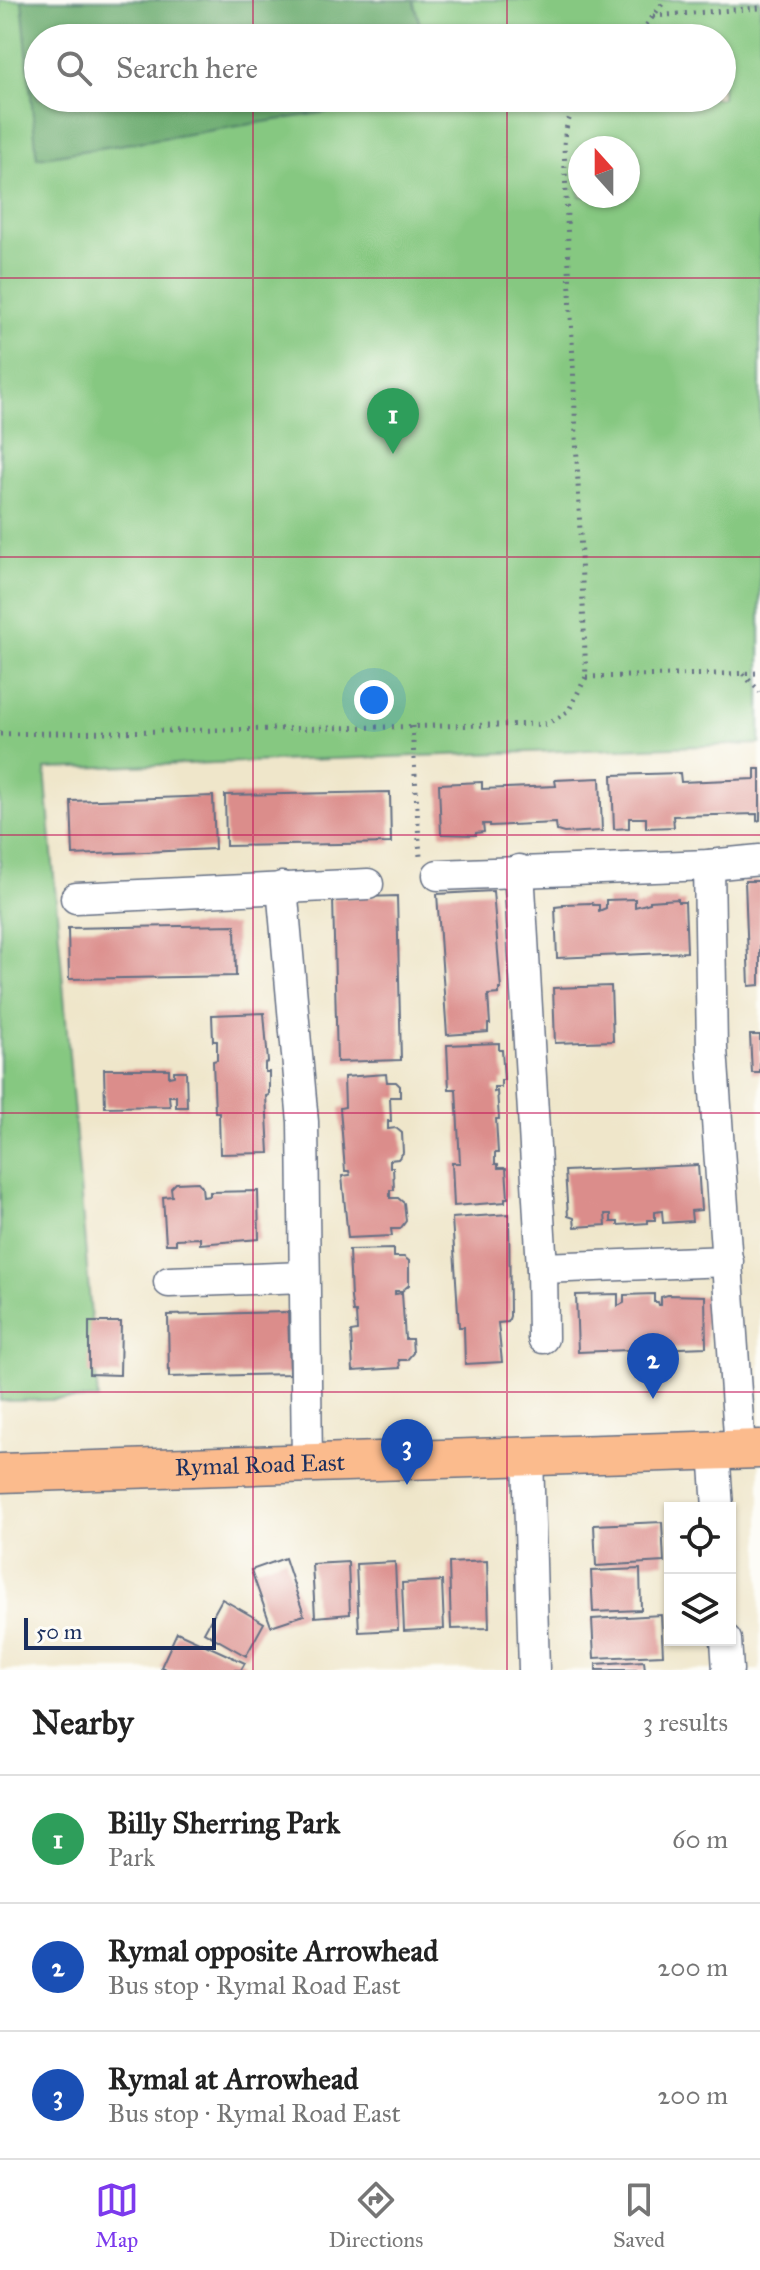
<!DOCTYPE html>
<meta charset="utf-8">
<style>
:root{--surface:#fff;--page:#f2f2f2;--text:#222;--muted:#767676;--line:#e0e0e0;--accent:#7c3aed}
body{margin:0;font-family:"IM FELL Great Primer",serif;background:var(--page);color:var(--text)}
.controls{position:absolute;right:24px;bottom:24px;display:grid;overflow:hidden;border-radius:0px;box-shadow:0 2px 6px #0004}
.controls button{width:72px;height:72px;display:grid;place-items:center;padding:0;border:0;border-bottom:2px solid var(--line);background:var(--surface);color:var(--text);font:40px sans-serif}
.compass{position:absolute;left:568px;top:136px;width:72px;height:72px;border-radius:50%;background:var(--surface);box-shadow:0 2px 6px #0004;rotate:339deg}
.scale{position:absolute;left:24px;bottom:20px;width:192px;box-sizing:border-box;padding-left:8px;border:4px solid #1b2f5e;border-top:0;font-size:22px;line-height:28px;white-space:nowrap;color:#1b2f5e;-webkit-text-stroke:6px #fdfcf7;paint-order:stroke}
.you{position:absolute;left:374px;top:700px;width:28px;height:28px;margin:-20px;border:6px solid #fff;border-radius:50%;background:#1a73e8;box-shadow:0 0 0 12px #1a73e833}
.badge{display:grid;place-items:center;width:52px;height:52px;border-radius:50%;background:var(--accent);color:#fff;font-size:26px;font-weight:700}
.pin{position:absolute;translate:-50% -66px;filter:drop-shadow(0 2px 4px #0008)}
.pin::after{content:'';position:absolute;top:42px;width:28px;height:24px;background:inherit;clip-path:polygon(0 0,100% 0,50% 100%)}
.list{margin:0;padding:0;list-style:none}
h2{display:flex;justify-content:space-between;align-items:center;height:104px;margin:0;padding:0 32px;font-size:34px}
h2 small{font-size:26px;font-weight:400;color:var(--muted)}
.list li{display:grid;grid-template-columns:52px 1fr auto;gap:24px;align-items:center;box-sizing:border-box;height:128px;padding:0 32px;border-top:2px solid var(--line)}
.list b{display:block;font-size:30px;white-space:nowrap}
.list p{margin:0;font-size:26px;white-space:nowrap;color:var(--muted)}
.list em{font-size:26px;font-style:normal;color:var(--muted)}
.icon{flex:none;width:44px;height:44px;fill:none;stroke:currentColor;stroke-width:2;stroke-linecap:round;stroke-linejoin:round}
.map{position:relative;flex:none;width:760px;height:1670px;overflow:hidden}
.search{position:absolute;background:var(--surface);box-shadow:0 2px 6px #0004;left:24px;right:24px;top:24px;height:88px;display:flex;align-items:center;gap:20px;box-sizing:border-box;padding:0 28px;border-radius:44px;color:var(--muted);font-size:30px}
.sheet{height:488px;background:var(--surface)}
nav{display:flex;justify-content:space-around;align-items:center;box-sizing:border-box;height:112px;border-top:2px solid var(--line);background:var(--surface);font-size:22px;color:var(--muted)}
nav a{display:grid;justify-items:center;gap:4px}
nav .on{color:var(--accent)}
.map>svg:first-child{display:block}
.green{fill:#86c881;stroke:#507c70;stroke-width:2;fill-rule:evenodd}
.forest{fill:#6cac6f;stroke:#446e66;stroke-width:2}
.building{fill:#db8d8b}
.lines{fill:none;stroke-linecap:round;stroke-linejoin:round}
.minor-casing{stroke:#656f84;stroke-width:33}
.major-casing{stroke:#656f84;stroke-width:41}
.path{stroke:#656f84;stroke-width:5;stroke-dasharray:2 6;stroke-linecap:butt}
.minor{stroke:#fff;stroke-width:30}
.major{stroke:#fbbb8d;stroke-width:38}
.grid{fill:none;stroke:#c2185b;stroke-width:2;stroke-opacity:0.55}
.labels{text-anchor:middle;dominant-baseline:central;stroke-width:6;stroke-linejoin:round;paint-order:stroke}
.street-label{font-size:24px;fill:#1b2f5e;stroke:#fdfcf7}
</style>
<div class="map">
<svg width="760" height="1670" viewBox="0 0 760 1670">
<rect width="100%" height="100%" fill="#fdfcf7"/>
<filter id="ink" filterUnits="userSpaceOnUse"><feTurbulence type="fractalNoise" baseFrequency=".0125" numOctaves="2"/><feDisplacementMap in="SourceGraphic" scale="16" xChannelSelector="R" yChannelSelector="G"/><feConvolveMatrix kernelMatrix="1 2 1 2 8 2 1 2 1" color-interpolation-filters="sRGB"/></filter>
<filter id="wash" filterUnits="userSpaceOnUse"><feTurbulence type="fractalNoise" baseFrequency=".006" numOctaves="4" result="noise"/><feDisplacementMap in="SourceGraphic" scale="32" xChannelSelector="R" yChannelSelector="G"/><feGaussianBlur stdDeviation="1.8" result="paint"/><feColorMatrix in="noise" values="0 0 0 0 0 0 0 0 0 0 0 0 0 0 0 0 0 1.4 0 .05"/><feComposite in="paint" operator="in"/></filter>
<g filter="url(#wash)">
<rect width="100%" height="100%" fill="#efe6ca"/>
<path class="green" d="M0 0H760V744L45 769 98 1399 0 1401ZM38 38H722V98H38ZM580 148H628V196H580Z"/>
<polygon class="forest" points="22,0 413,0 424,38 38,38 38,98 415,98 37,158"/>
<g id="blocks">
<g class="building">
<polygon points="755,769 760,769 760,820 757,821 757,814 673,816 674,827 646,828 646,818 629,818 629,828 614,829 612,775 680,773 681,782 755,779"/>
<polygon points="600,778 602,831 564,833 557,831 556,823 490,826 490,824 483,824 484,832 476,833 476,835 441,834 439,784 482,782 482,789 556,786 555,780"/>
<polygon points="390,792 391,843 226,846 225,795"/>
<polygon points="213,796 215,849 73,855 71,801"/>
<polygon points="745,881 760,881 760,985 749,986"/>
<polygon points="493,891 501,989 499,989 499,994 488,995 490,1024 488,1024 488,1032 447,1035 437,894"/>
<polygon points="397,896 401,1060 337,1062 333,898"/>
<polygon points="635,899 635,907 650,903 650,901 678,899 678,902 685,902 687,952 557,958 555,907 563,906 563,904 592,903 593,905 599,905 599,911 606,908 606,900"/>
<polygon points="235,925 236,976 69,979 68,928"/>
<polygon points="611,986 613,1041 555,1043 553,988"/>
<polygon points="264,1013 268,1062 265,1063 265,1072 269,1072 269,1095 266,1096 269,1153 220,1154 219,1112 215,1112 213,1061 217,1060 217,1041 213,1041 212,1015"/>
<polygon points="750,1035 760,1035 760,1073 752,1073"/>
<polygon points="499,1043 499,1050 502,1050 504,1080 501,1080 501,1087 494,1087 494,1092 497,1091 499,1119 496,1119 498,1153 495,1153 495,1164 498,1164 498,1168 506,1168 508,1198 505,1198 505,1202 454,1206 452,1163 460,1163 456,1089 449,1089 447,1045"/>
<polygon points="104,1069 169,1069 169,1077 174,1076 174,1071 186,1071 187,1107 176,1107 176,1096 169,1096 170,1106 105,1107"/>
<polygon points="386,1074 387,1082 396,1082 400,1086 400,1097 390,1097 391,1121 388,1121 388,1129 396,1128 402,1133 403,1153 398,1159 390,1160 390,1167 393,1167 394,1190 390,1190 390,1198 398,1198 404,1203 406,1221 400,1229 391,1229 392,1236 348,1238 342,1176 350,1175 349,1171 345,1171 340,1108 345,1107 344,1077"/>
<polygon points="698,1165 701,1210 691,1211 692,1221 663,1223 662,1211 655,1212 655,1220 648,1220 648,1223 618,1225 618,1222 611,1222 611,1214 605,1214 606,1225 575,1227 574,1218 568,1216 565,1171"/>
<polygon points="198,1182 202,1187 203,1197 210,1196 210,1192 258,1191 259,1239 200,1244 200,1238 176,1239 176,1244 166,1244 163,1197 172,1196 171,1188 176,1183"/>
<polygon points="509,1214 510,1316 508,1322 498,1323 502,1362 465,1364 464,1327 459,1327 452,1218"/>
<polygon points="394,1249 394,1257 404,1257 409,1261 409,1285 402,1291 395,1291 395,1294 402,1293 405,1339 412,1339 413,1353 407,1360 399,1360 400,1368 353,1371 351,1332 357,1331 356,1312 353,1312 351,1298 349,1250"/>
<polygon points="618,1294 618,1306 624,1303 624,1295 654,1294 654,1302 658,1302 659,1305 661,1305 661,1297 668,1295 705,1296 706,1347 578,1352 576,1295"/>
<polygon points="288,1312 290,1374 169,1377 168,1315"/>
<polygon points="89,1322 121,1322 120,1375 89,1374"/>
<polygon points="662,1522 664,1562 596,1566 594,1525"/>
<polygon points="285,1558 304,1615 271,1626 251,1570"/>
<polygon points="487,1561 489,1628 451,1629 449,1563"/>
<polygon points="348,1562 350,1614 315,1617 312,1564"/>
<polygon points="395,1562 398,1630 359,1632 356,1564"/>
<polygon points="640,1569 641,1610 593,1612 591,1571"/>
<polygon points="442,1581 444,1629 404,1631 402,1583"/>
<polygon points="222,1599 264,1623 246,1656 204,1632"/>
<polygon points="661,1615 663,1655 594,1658 592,1619"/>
<polygon points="177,1632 245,1663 241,1670 167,1670 161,1667"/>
<polygon points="644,1661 645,1670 596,1670 596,1664"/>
</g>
</g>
</g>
<g filter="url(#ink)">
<use href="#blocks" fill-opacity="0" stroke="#656f84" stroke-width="2"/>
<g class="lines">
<g class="minor-casing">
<g id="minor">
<polyline points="709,865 712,1049 740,1449"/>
<polyline points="519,870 542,1268 543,1338"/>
<polyline points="438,875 709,865 760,860"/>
<polyline points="282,887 303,1122 307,1465"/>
<polyline points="76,898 368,884"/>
<polyline points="542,1268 728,1261"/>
<polyline points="169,1282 304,1277"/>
<polyline points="714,1450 718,1508"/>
<polyline points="528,1455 534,1670"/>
<polyline points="726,1640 728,1670"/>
</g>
</g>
<g class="major-casing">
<g id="major">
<path id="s1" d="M0 1473 760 1449"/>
</g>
</g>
<g class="path">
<polyline points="653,16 760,8"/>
<polyline points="637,38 665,0"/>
<polyline points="743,674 760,692"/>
<polyline points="586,677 760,673"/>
<polyline points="412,726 420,857"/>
<path d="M0 734 546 724 568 712 586 677 564 146C565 127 569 112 583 98"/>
</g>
<use href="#minor" class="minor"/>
<use href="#major" class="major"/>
</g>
</g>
<path class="grid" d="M253 0V38M507 0V38M253 98V1670M507 98V1670M0 278H760M0 557H760M0 835H760M0 1113H760M0 1392H760"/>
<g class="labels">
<g class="street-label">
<text stroke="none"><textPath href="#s1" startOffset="260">Rymal Road East</textPath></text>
</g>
</g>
</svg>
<div class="controls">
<button><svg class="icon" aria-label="locate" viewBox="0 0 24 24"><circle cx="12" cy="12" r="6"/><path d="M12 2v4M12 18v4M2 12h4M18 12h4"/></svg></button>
<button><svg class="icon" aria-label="layers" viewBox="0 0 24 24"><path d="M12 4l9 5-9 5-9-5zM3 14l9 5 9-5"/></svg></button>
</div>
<svg class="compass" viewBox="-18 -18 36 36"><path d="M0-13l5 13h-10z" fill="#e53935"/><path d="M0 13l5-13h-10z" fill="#767676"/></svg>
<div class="scale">50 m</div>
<div class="you"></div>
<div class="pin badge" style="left:393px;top:454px;background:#2e9e5b">1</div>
<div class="pin badge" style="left:653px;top:1399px;background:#1a4fb4">2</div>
<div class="pin badge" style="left:407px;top:1485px;background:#1a4fb4">3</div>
<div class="search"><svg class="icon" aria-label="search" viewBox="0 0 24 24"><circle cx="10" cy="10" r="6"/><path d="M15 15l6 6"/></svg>Search here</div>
</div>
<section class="sheet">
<h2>Nearby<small>3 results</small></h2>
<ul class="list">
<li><span class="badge" style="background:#2e9e5b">1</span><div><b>Billy Sherring Park</b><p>Park</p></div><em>60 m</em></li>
<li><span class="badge" style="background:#1a4fb4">2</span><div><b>Rymal opposite Arrowhead</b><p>Bus stop · Rymal Road East</p></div><em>200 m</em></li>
<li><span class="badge" style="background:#1a4fb4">3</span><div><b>Rymal at Arrowhead</b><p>Bus stop · Rymal Road East</p></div><em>200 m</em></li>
</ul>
</section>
<nav>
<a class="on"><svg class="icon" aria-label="map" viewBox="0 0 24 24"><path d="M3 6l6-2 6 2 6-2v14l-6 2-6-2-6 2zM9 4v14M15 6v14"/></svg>Map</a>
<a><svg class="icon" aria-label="directions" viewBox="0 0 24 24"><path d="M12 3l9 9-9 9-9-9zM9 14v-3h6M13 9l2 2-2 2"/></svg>Directions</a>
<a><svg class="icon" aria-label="saved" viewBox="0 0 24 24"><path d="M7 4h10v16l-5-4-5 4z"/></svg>Saved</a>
</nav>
